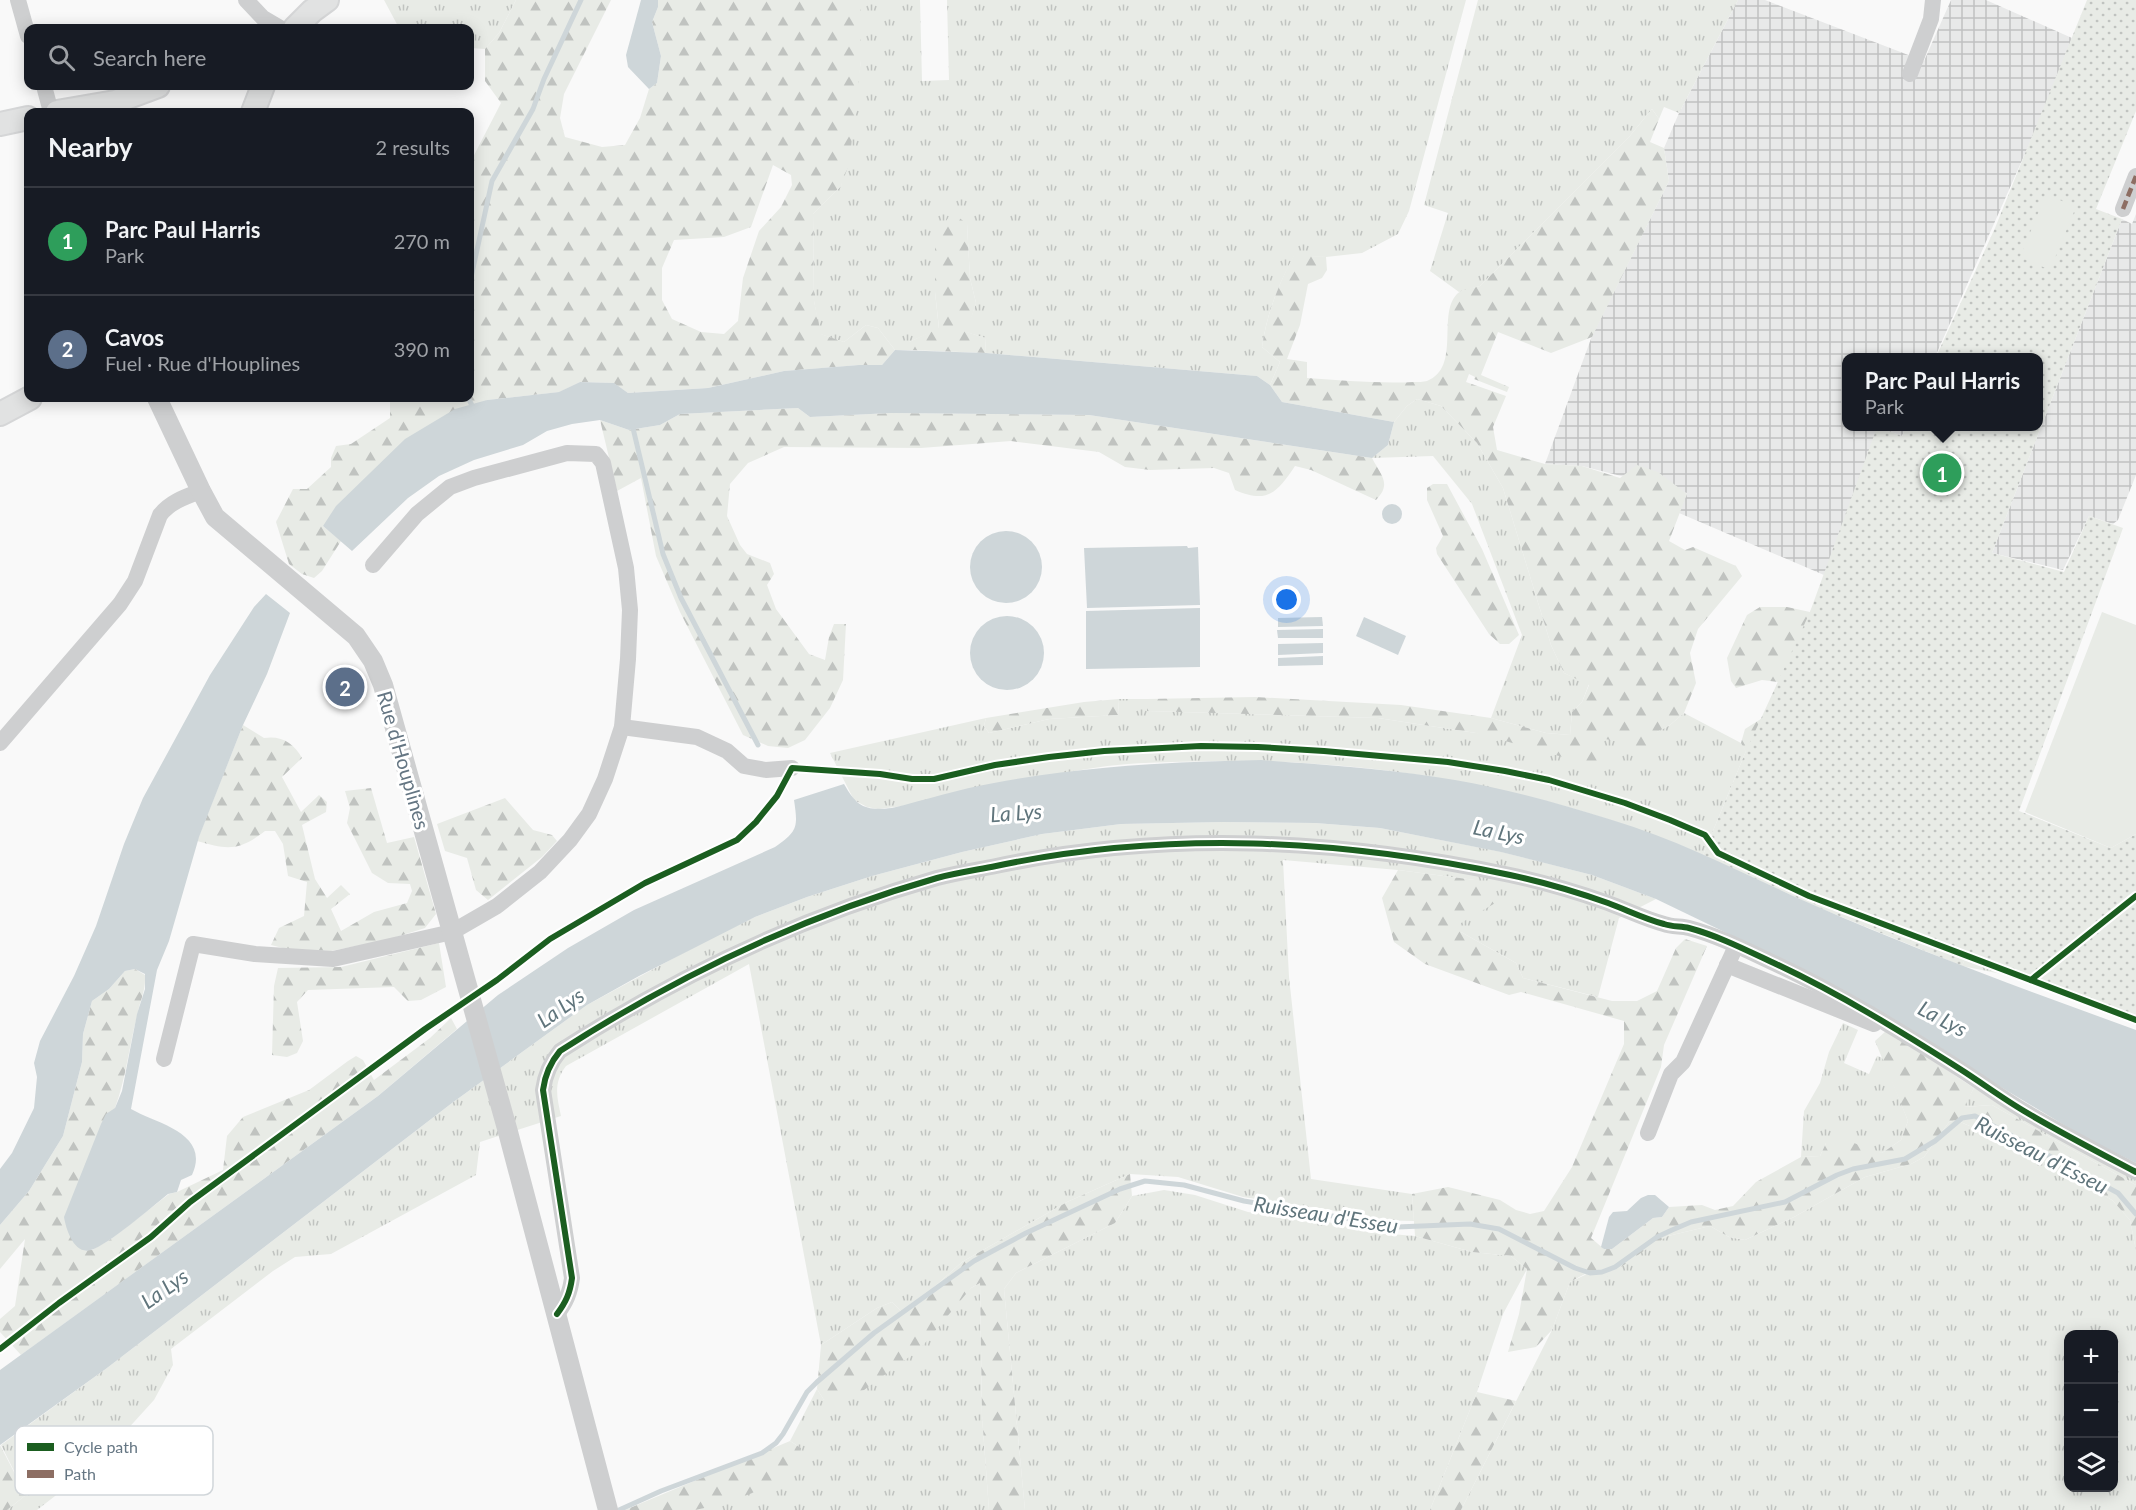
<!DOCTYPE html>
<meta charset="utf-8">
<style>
:root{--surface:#171b24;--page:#20242c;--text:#f1f3f6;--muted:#9ea1a6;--line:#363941;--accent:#b45309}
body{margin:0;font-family:Lato,sans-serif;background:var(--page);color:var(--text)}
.controls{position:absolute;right:18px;bottom:18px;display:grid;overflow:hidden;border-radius:12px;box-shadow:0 3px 15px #0003}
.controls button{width:54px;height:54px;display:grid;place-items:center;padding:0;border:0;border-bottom:2px solid var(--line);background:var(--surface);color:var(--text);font:30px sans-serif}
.you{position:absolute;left:1287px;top:600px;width:21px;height:21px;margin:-15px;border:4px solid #fff;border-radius:50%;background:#1a73e8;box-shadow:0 0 0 9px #1a73e833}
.badge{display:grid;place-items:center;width:39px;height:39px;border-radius:50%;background:var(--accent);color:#fff;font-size:20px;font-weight:700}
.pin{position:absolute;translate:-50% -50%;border:3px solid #fff;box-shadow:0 2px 6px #0006}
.popup{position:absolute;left:1842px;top:353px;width:201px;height:78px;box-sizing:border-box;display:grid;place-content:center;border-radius:12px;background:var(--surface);filter:drop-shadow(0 2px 4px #0005);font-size:20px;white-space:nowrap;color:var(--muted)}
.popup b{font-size:22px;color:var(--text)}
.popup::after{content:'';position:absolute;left:50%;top:100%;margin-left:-12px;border:12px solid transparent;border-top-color:var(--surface)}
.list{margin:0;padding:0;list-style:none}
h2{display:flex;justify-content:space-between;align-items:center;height:78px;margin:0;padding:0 24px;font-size:26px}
h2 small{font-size:20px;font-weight:400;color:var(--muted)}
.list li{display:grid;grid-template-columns:39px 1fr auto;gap:18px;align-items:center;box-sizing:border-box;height:108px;padding:0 24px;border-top:2px solid var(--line)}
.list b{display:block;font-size:22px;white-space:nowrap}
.list p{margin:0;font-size:20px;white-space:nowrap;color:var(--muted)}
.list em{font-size:20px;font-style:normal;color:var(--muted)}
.icon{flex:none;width:33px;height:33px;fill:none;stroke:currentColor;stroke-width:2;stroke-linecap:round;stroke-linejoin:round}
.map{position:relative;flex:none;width:2136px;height:1510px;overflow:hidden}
.search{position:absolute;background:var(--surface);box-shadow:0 3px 15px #0003;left:24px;top:24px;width:450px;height:66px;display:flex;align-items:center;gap:15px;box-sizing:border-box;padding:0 21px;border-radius:12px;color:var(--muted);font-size:22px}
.panel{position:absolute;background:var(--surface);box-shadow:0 3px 15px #0003;left:24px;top:108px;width:450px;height:294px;border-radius:12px}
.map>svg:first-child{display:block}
.industrial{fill:url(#industrial-grid)}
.grass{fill:url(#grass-tufts);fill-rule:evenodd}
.forest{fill:url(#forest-firs);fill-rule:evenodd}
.park{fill:url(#park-dots)}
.garden{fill:#e8ebe6}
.water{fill:#ced6d9}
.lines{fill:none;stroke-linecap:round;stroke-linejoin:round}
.stream{stroke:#ced6d9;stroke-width:5}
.secondary-casing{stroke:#d5d6d7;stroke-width:26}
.minor{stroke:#cecfd0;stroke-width:16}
.tertiary{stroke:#cecfd0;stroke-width:20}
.secondary{stroke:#e1e2e2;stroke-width:22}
.quiet{stroke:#8d6e63;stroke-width:4.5;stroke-dasharray:9 4.5;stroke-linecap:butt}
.cycleway-casing{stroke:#fff;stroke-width:10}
.cycleway{stroke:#1b5e20;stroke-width:6}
.labels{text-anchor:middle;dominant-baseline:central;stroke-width:6;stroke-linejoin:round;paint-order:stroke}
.street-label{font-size:20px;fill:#657683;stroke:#fff}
.water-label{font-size:21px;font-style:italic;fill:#60757c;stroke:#fff}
.key{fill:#fff;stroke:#d1d6da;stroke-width:1.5}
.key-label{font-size:16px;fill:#657683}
</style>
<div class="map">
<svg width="2136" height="1510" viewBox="0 0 2136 1510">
<defs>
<pattern id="industrial-grid" width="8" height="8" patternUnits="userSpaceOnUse" patternTransform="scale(1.5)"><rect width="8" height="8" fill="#e8e9e9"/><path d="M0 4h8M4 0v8" fill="none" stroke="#c0c1c2"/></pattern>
<pattern id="grass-tufts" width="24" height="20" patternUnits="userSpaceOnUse" patternTransform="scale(1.5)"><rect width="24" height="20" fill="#e8ebe6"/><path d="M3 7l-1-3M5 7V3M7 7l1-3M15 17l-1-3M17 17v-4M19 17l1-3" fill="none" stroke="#c0c3c0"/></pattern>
<pattern id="forest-firs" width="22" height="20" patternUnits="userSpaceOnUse" patternTransform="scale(1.5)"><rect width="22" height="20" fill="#e8ebe6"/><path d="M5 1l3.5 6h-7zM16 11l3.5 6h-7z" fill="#c0c3c0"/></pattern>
<pattern id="park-dots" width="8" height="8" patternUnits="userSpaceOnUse" patternTransform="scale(1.5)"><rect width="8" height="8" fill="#e8ebe6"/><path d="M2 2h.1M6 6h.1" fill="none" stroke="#c0c3c0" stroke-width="1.8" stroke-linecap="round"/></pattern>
</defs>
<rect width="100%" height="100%" fill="#f9f9f9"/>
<g class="industrial">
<polygon points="1738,0 1765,0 1924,61 1951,0 1986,0 2072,38 2039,122 1935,357 1846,358 1846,426 1906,427 1902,436 1880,428 1831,578 1679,513 1687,493 1582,466 1545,464 1592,336 1669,181 1664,148 1679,113"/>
<polygon points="2136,214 2136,475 2118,520 2113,524 2089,516 2063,570 1992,553 2122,219 2132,224"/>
</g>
<g class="grass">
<polygon points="384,0 516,0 499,33 485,49 470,48 470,28 399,28"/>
<path d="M861 0H920L922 81 949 80 947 0H1466L1409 211 1398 234 1362 253 1326 257 1294 256C1278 285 1267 313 1262 347L1280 362 1270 385 1257 376 986 353 985 338 966 332 976 303 970 278 967 224 935 292 939 329 909 342V350H895L878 328 866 325 844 342 820 334 814 301 813 214 841 186 861 61Z"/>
<polygon points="1478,0 1738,0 1679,113 1664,107 1659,119 1652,109 1629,137 1480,286 1459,292 1430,271 1448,213 1424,205"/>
<polygon points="1417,399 1441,406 1477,443 1503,488 1551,645 1564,673 1589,684 1582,702 1572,712 1570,735 1546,733 1491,718 1522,635 1472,504 1433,456 1372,458 1388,445 1394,422 1407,406"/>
<path d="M1119 699H1147L1148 711 1378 718 1476 733 1596 737 1657 732 1670 725 1684 713 1741 743 1746 751 1703 855C1549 789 1381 759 1213 761 1171 762 1128 762 1087 769 1017 780 948 802 878 809L867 807 854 800 830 753 986 718 984 726 989 733 1049 719 1118 715Z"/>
<path d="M1223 822 1315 823 1380 828 1502 852 1592 875 1656 899 1619 918 1598 997 1523 978 1516 963 1461 932V923L1475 880 1398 870 1283 860 1289 977 1311 1179 1412 1194 1414 1221 1371 1220 1331 1210 1243 1197 1178 1177 1130 1174 1067 1202 962 1262 904 1314 892 1302 877 1308 821 1345 749 964 566 1066C553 1083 557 1097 561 1116L480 1142 476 1175 331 1254 295 1257 273 1271 171 1349 173 1365 154 1400 95 1465 37 1510H7L26 1495 1 1445 107 1368 452 1103 587 1005 707 940 755 917 807 897 872 876 962 852 1042 834 1121 824Z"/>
<polygon points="1966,956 2031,980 1962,966"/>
<polygon points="1843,1023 1858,1030 1844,1063 1869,1074 1877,1056 1883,1058 1908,1121 1901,1140 1882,1153 1826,1143 1820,1156 1801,1157 1804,1111 1820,1083 1829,1052"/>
<polygon points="1974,1088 2136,1163 2136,1185 1992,1105 1963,1107"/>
<path d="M1956 1120 2022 1149 2112 1200 2130 1220 2136 1250V1510H1461L1552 1330 1570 1282 1668 1236 1710 1226 1729 1237 1745 1240 1794 1217 1865 1177 1911 1164 1924 1157 1949 1122ZM2068 1334H2114V1488H2068Z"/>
<polygon points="1164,1190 1195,1195 1248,1212 1328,1222 1367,1232 1415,1236 1472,1252 1511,1256 1527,1269 1503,1314 1477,1392 1430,1510 1025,1510 1004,1289 1016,1273 1115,1223 1132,1196"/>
<polygon points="980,1283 982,1416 989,1510 693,1510 754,1492 801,1448 790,1441 817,1389 824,1400 971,1288"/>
</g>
<g class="forest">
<path d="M516 0H611L564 94 560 118 565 137 602 147 625 145 640 118 649 89 657 83 661 56 652 22 658 7V0H861V61L849 164 841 186 813 214 814 301 821 334 844 342 866 325 878 328 895 350 882 365H859L784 371 708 388 628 393 613 383 580 382 560 392 487 400 323 526 341 541 322 571 314 578 302 574 289 564 276 522 293 489H307L331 467V458L336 446 351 444 390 418V398H470V163L501 103 485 81V49L499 33ZM773 165 791 175 792 185 781 207 759 231 743 278 738 321 724 334 701 332 672 319 662 300V268L674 240 724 237 751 227Z"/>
<path d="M1652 109 1659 119 1650 142 1664 148 1669 181 1592 337 1551 353 1498 332 1481 375 1509 387 1507 392 1474 379 1475 377 1469 374 1466 382 1506 396 1493 427 1497 450 1545 464 1582 466 1620 478 1637 465 1658 472 1687 494 1669 541 1685 550 1693 547 1736 566 1742 576 1698 629 1690 653 1696 683 1684 713 1670 725 1657 732 1653 750 1597 737 1600 760 1588 764 1476 733 1378 718 1147 711V699L1255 697 1401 705 1491 718 1546 733 1570 735 1572 712 1582 702 1589 685 1564 673 1551 645 1503 488 1477 443 1441 406 1417 399 1407 406 1394 422 1282 402 1270 385 1280 362 1262 347C1267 313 1278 285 1294 255L1326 257 1327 270 1322 278 1308 284 1300 325 1287 359 1307 362V378C1342 380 1378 384 1414 382 1417 382 1424 382 1427 381 1462 367 1436 313 1458 293 1463 289 1473 288 1480 286L1629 137Z"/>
<polygon points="952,212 967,224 970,278 976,303 967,332 985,338 986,353 909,350 909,342 939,328 935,292 935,238"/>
<path d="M798 408 810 417 891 413 1089 415 1372 458C1381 475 1392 484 1376 500L1311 470 1295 466C1277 493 1267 504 1235 490L1229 473 1214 468 1150 470 1125 467 1099 452 1011 441 921 448 784 447 748 463 730 484 727 516 740 545 747 554 770 563 774 574 767 585 776 609 809 654 825 660 829 637 834 624H846L843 680 830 708 805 740 788 748 768 746 743 735 680 612 656 556 641 478 617 491 600 420 629 430 660 425 680 414Z"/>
<polygon points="1890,434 1715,829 1746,752 1741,743 1745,729 1764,717 1778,682 1762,680 1736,688 1731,681 1727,658 1747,615 1760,607 1787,607 1810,612"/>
<polygon points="1433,484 1447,484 1482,549 1519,635 1509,644 1500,644 1489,634 1437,554 1436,548 1443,536 1427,500 1427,488"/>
<polygon points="1119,699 1118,715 1049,719 989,733 984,726 986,718 1084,702"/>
<path d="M243 725 264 738C281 735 294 743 302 758L282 777 301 812 319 795 327 802 326 812 302 825 315 879 327 898 341 885 350 894 331 909 341 931 374 912 407 903 412 891 410 884 388 883 372 873 347 823 350 808 345 791 371 788 387 843 414 837 436 914 425 928 387 940 331 951 287 949 271 945 279 928 304 916 307 882 288 876 283 844 275 831H265C239 851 228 850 197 841Z"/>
<polygon points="505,798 533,830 552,835 557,841 542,857 488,900 476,890 467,858 445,851 437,824"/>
<polygon points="1398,870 1475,880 1496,891 1497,902 1461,923 1461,932 1516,963 1523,978 1612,1001 1637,1001 1657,991 1676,948 1685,939 1707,946 1664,1045 1661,1067 1591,1238 1604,1249 1612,1249 1653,1218 1662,1217 1669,1207 1702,1205 1715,1210 1733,1206 1756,1182 1801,1157 1820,1156 1826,1143 1837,1137 1882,1153 1901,1140 1908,1121 1875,1041 1887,1030 1974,1088 1964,1107 1992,1105 2136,1185 2136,1250 2130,1220 2112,1200 2022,1149 1956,1120 1949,1122 1924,1157 1911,1164 1865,1177 1794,1217 1745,1240 1729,1237 1710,1226 1668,1236 1652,1245 1600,1282 1585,1274 1570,1282 1552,1330 1536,1347 1508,1352 1519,1314 1527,1269 1511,1256 1472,1252 1415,1236 1412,1194 1448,1187 1500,1200 1516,1210 1530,1214 1544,1211 1572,1167 1624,1044 1624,1021 1521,992 1509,995 1425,964 1394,942 1382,898"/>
<polygon points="439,943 446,987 421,1000 408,1001 394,987 308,990 297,1002 303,1041 297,1053 287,1057 272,1055 274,986 278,968 341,967"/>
<path d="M135 969 145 975C146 991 140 1000 137 1016 129 1047 126 1078 115 1108L82 1249 92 1250 111 1239 169 1194 177 1192 223 1170 227 1136 243 1117 309 1090 348 1061 356 1056 363 1060 374 1080 430 1038 451 1018 457 1029 378 1096 21 1355 0 1332V1319L15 1306 25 1239 0 1269V1225L29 1191 63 1136 82 1062 83 1034 92 1001 109 989 125 971Z"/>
<polygon points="1130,1174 1132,1196 1115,1223 1016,1273 1004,1289 1025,1510 989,1510 982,1416 980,1283 971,1288 920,1349 864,1390 824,1400 817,1389 821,1345 877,1308 892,1302 904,1314 962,1262 1067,1202"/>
<polygon points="1477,1392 1516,1401 1461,1510 1430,1510"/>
<path d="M790 1441 801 1448C798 1484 726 1504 695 1510 674 1510 646 1510 625 1510Z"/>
<polygon points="0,1445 26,1495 7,1510 0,1510"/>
</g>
<polygon class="park" points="2087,0 2136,0 2136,111 2096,209 2122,219 1992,553 2064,572 2089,516 2123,528 2019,811 2111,848 2136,834 2136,1016 1966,956 1962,966 1817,907 1703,855 1746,751 1810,612 1876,430 1880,428 1902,436 1906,427 2038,426 2038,358 1936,357 1995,228"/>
<g class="garden">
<polygon points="2046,194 2076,207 2050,270 2020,257"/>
<polygon points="2102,612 2136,625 2136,834 2111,848 2025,812"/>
</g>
<g class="water">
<polygon points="641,0 658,0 658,7 652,22 661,56 657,83 649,89 628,67 626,55"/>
<polygon points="895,350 986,353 1257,376 1270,385 1282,402 1394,422 1388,445 1372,458 1089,415 891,413 810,417 798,408 680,414 660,425 629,430 600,420 572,424 547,431 523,445 474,460 439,476 408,498 352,551 323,526 336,506 405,439 455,409 487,400 559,392 580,382 614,383 628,393 708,388 784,371 859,365 882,365"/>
<circle cx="1392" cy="514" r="10"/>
<circle cx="1006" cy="567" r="36"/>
<polygon points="1187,546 1188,548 1198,547 1200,605 1087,608 1084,548"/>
<path d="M266 594 290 613 267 674 243 725 199 837 169 941 157 970 131 1109C157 1124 211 1133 192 1175L181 1180 177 1192 168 1194C152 1207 108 1245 91 1250 74 1255 66 1229 64 1217L101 1124 106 1114 115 1108 122 1091 137 1014 145 989V974L135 969 125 971 109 989 92 1001 83 1034 82 1062 63 1136 29 1191 0 1225V1169L12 1153 34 1108 37 1077 34 1063 40 1041 74 976 96 926 124 844 143 798 210 675 254 607Z"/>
<polygon points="1200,608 1200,667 1086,669 1086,611"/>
<circle cx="1007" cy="653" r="37"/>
<polygon points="1322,617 1323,626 1278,627 1278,618"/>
<polygon points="1364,617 1406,636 1398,655 1356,636"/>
<polygon points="1323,629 1323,638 1278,638 1277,630"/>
<polygon points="1323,643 1323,653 1278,655 1278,644"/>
<polygon points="1323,656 1323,665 1278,666 1278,658"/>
<path d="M1261 760C1326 765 1391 769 1455 780 1508 789 1560 804 1612 820 1683 841 1749 877 1816 906 1921 952 2029 991 2136 1030V1163L2084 1137 1818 977 1656 899 1592 875 1501 852 1380 828 1315 823 1223 822 1121 824 1042 834 962 852 872 876 807 897 755 917 639 976 587 1005 452 1103 107 1368 0 1445V1370L378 1096 498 995 568 948 634 910 775 847C798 831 798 827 794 800L844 784C857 807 865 811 892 808 925 800 959 789 994 783 1084 766 1170 762 1261 760Z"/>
<polygon points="1648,1195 1655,1195 1669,1207 1662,1217 1653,1218 1612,1249 1604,1249 1601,1247 1609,1217 1613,1212 1627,1211 1641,1198"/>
</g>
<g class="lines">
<g class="stream">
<polyline points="470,282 492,181 533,109 544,79 581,0"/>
<polyline points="468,398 474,409"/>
<polyline points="632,424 663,554 681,598 758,745"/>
<polyline points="619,1510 661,1491 762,1453 776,1443 783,1434 807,1392 817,1382 874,1333 974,1261 1026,1233 1120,1189 1145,1181 1184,1185 1244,1201 1397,1227 1470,1224 1499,1229 1575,1268 1590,1273 1602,1272 1615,1267 1657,1237 1672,1230 1691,1222 1785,1202 1837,1175 1853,1169 1905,1159 1935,1141 1962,1118 1975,1116 2118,1193 2136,1214"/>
</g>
<g class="secondary-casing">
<g id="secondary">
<polyline points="295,28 312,11 327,0"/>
<polyline points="57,112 115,102 158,86"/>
<polyline points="253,112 263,86"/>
<polyline points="0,124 28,118"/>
<polyline points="0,414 30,398"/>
</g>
</g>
<g class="minor">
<polyline points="18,0 28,36"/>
<polyline points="246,0 263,18 280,28"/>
<polyline points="1910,74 1931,19 1933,0"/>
<polyline points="44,86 51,112"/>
<polyline points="2123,209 2136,176"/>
<polyline points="622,727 697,737 727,751 744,766 766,770 792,768"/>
<path d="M0 743 120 604 135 581 160 515C170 502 185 497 201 491"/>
<polyline points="1727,965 1874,1024"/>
<polyline points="164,1059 193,944 255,954 333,959 452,932 497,906 540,872 570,840 589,814 605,779 622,727 628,659 630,610 626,568 603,463 596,454 567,453 474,478 450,487 417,514 373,565"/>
<polyline points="1648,1133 1671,1074 1683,1062 1736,946"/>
<path d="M557 1314C566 1302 570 1293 572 1278L543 1090C545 1074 550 1063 560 1051 677 976 803 916 937 878 956 873 976 870 996 866 1168 830 1339 839 1510 875 1543 882 1577 892 1608 903 1627 910 1645 919 1664 924 1672 927 1681 926 1689 928 1719 936 1748 951 1776 964 1840 994 1900 1031 1960 1069 1982 1083 2002 1098 2024 1111 2061 1133 2098 1152 2136 1172"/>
</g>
<polyline class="tertiary" points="157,398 201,491 215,517 356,636 373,661 383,685 508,1132 608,1510"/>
<use href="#secondary" class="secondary"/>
<polyline class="quiet" points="2123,209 2136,176"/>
<g class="cycleway-casing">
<g id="cycleway">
<polyline points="2031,980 2136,896"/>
<path d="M557 1314C566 1302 570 1293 572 1278L543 1090C545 1074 550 1063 560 1051 677 976 803 916 937 878 956 873 976 870 996 866 1168 830 1339 839 1510 875 1543 882 1577 892 1608 903 1627 910 1645 919 1664 924 1672 927 1681 926 1689 928 1719 936 1748 951 1776 964 1840 994 1900 1031 1960 1069 1982 1083 2002 1098 2024 1111 2061 1133 2098 1152 2136 1172"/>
<polyline points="0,1349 59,1303 151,1237 190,1202 425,1029 497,980 550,939 645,883 737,840 756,822 777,796 792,768 880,774 912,779 934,779 995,765 1049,757 1104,751 1201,746 1258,747 1324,751 1448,762 1505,771 1549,780 1625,803 1670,820 1705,835 1718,853 1809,896 2136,1020"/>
</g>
</g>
<use href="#cycleway" class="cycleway"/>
</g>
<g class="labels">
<g class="street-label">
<text transform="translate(404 760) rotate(74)">Rue d'Houplines</text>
</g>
<g class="water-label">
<text transform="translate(1016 812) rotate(-4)">La Lys</text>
<text transform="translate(1499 831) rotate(12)">La Lys</text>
<text transform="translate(560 1007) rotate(-35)">La Lys</text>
<text transform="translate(1943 1018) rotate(28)">La Lys</text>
<text transform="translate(2042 1154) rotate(27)">Ruisseau d'Esseu</text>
<text transform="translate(1326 1214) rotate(9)">Ruisseau d'Esseu</text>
<text transform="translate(164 1288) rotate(-35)">La Lys</text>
</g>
</g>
<rect x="15" y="1426" width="198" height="69" rx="9" class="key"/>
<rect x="27" y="1443" width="27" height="8" fill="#1b5e20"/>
<rect x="27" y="1470" width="27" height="8" fill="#8d6e63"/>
<g class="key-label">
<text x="64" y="1453">Cycle path</text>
<text x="64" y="1480">Path</text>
</g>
</svg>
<div class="controls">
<button>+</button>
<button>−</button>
<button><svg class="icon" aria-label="layers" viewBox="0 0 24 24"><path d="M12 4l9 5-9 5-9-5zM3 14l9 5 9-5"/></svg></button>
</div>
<div class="you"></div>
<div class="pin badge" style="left:1942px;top:473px;background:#2e9e5b">1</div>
<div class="popup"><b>Parc Paul Harris</b>Park</div>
<div class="pin badge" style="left:345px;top:687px;background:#5c6f8a">2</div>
<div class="search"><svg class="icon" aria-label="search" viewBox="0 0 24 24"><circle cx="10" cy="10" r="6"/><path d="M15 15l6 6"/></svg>Search here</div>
<section class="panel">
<h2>Nearby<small>2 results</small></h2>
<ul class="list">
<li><span class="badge" style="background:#2e9e5b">1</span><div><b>Parc Paul Harris</b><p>Park</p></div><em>270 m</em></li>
<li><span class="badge" style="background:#5c6f8a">2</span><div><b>Cavos</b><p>Fuel · Rue d'Houplines</p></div><em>390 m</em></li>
</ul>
</section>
</div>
